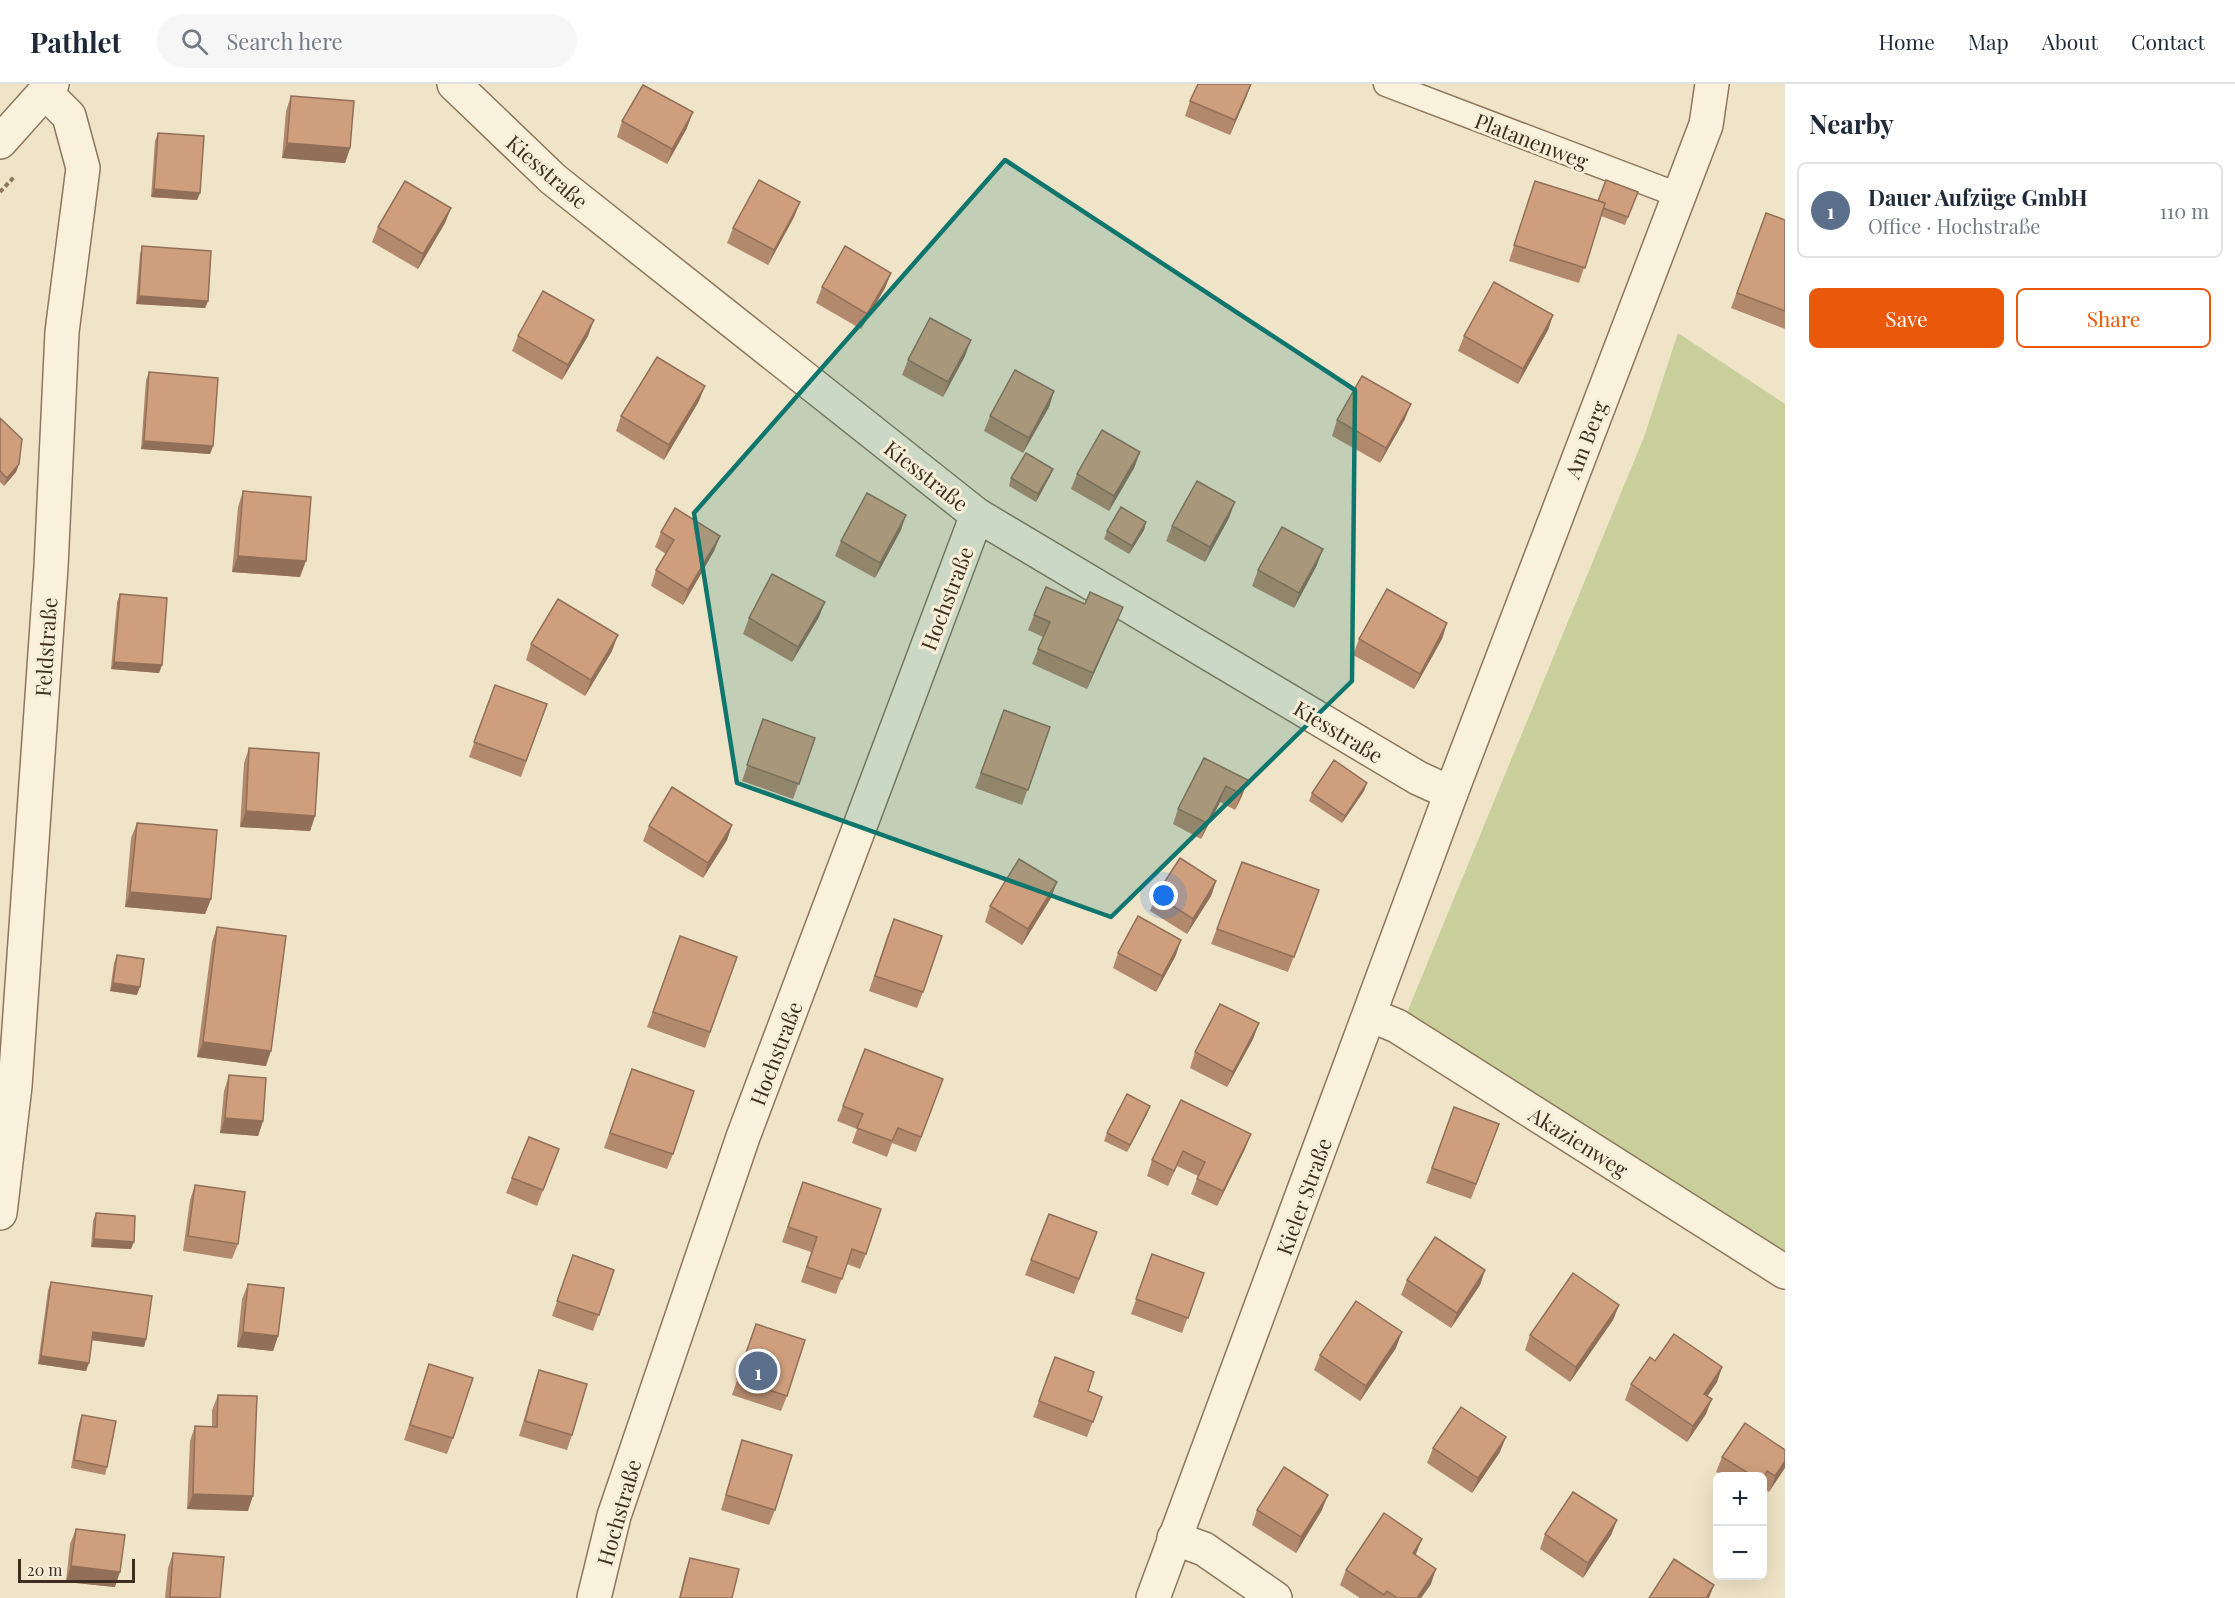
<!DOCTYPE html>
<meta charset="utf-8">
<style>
:root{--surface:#fff;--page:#f6f6f7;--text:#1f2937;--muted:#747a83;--line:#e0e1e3;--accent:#ea580c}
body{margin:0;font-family:"Playfair Display",serif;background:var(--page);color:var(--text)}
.controls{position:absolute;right:18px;bottom:18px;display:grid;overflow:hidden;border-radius:9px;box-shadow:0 6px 24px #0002}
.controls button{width:54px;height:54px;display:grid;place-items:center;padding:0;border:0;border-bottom:2px solid var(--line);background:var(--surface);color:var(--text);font:30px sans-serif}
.scale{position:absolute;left:18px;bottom:15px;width:117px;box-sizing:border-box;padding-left:6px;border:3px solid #3d2e20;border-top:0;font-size:16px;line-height:21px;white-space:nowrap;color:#3d2e20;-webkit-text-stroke:4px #f7eed8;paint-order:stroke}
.you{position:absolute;left:1164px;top:812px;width:21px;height:21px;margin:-15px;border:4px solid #fff;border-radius:50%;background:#1a73e8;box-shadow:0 0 0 9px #1a73e833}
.badge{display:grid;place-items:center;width:39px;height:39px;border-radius:50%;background:var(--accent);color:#fff;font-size:20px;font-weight:700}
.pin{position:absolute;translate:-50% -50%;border:3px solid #fff;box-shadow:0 2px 6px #0006}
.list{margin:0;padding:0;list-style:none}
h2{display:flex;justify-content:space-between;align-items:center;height:78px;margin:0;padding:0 24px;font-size:26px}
h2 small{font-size:20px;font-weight:400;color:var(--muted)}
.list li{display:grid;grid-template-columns:39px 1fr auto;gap:18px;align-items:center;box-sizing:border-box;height:96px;margin:0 12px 12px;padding:0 12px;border:2px solid var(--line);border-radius:9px}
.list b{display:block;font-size:22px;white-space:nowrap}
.list p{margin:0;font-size:20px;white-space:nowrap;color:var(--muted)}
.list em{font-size:20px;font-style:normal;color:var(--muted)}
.actions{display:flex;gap:12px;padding:18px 24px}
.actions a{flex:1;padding:14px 0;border:2px solid var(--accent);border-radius:9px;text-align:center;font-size:21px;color:var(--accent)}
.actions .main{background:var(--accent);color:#fff}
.icon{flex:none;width:33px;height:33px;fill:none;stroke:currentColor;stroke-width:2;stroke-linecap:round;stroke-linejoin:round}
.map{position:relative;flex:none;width:1785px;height:1514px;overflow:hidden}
header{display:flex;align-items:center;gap:36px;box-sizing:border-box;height:84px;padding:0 30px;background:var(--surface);border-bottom:2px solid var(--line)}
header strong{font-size:28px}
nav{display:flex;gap:33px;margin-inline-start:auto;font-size:21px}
.search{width:420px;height:54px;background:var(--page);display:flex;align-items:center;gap:15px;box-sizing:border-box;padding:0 21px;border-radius:33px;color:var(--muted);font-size:22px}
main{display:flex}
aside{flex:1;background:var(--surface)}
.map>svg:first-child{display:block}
.green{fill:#c9cf9b}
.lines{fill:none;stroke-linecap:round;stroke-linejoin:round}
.service-casing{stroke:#8d765c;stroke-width:27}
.minor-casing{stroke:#8d765c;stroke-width:36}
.tertiary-casing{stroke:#8d765c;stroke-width:36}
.path{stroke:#8d765c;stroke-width:4;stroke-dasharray:4.5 3;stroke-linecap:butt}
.service{stroke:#faf1dc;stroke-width:24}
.minor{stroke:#faf1dc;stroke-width:33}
.tertiary{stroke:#faf1dc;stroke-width:33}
.wall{fill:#b2896c}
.shaded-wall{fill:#916f58}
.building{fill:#cf9f7d;stroke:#916f58;stroke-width:1.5}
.marked{fill:#0f766e;fill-opacity:0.2;stroke:#0f766e;stroke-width:4.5;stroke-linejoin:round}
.labels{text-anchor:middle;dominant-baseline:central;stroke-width:6;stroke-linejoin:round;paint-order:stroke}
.street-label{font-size:21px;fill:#3d2e20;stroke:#f7eed8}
</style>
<header>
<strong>Pathlet</strong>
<div class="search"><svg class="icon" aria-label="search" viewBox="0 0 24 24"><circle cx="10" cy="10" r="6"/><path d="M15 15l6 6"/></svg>Search here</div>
<nav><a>Home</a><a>Map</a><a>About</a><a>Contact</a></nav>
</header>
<main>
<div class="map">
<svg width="1785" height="1514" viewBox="0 0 1785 1514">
<rect width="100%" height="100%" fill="#f0e4c8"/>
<polygon class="green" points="1678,249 1785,320 1785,1177 1406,931 1644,353"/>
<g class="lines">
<g class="service-casing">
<polyline id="service" points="1386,0 1678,111"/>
</g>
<g class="minor-casing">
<g id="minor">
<polyline points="454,0 553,95 977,431 1418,694 1451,709"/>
<polyline points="1370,931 1397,942 1785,1188"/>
<polyline points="0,1129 15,1002 51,483 62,248 83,84 69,32 45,8"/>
<polyline points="1174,1454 1204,1465 1275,1514"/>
<polyline points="594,1514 614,1432 743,1053 977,431"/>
<polyline points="1153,1514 1451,709 1706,41 1712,0"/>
</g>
</g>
<g class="tertiary-casing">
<polyline id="tertiary" points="0,58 52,0"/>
</g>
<polyline class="path" points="0,108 14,93"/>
<use href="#service" class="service"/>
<use href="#minor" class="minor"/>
<use href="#tertiary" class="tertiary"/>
</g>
<g class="wall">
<polygon points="1251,0 1230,51 1185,32 1190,17"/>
<polygon points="291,12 350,64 345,79 282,74 286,27"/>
<polygon points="622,37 687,44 667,80 617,53"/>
<polygon points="158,49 200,109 197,116 151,113 155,57"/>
<polygon points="1535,97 1598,117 1638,108 1625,141 1601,132 1579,199 1509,177"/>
<polygon points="800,118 794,133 768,181 727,159 733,144"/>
<polygon points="451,124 445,139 418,185 372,158 378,143"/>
<polygon points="1766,129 1785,136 1785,245 1731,224"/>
<polygon points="142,162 208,217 205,224 136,220 140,170"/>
<polygon points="891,189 885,204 861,245 816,219 822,203"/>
<polygon points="1553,231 1548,246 1518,300 1458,267 1464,252"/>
<polygon points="518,252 588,252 562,296 512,267"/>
<polygon points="965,272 943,313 902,291 908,276"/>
<polygon points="149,288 213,362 210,370 141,365 146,296"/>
<polygon points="1054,307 1049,323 1023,369 984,347 990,332"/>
<polygon points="699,317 664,376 616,347 621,332"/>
<polygon points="0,334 19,380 16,388 4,402 0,398"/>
<polygon points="1405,335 1380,379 1332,352 1337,336"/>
<polygon points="1140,368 1134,384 1109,427 1071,405 1077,390"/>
<polygon points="1053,385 1050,392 1036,418 1009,402 1011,394"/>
<polygon points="243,407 300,493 232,488 238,423"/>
<polygon points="1229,434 1205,478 1166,457 1172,442"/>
<polygon points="1146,438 1144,446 1129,470 1104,455 1107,447"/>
<polygon points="901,446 875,494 835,472 841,457"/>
<polygon points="661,448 720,452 714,467 683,521 651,502 656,486 666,470 655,463"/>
<polygon points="1317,481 1294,524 1252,502 1258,486"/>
<polygon points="120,510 162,581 159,589 111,585 117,518"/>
<polygon points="1085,520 1123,523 1117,538 1087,605 1032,580 1043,553 1028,546 1034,531"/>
<polygon points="819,533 792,578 743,550 749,534"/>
<polygon points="1447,539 1442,555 1414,605 1353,571 1359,555"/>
<polygon points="531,560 612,567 585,612 526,576"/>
<polygon points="495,601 547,620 521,693 469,673"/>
<polygon points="1004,626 1050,643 1022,721 975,704"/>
<polygon points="763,635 815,654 793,715 742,697"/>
<polygon points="249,664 315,732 310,747 240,743 244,679"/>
<polygon points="1204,674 1242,712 1235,726 1220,718 1201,755 1173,740 1178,725"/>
<polygon points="1364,707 1342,739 1309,717 1312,709"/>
<polygon points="137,739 211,815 205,830 125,823 131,754"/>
<polygon points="732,741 727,756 703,794 643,757 649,742"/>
<polygon points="1242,778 1319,806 1288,888 1211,860"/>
<polygon points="1216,797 1211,812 1187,850 1150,827 1156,811"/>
<polygon points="1051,814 1022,861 985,838 990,822"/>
<polygon points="217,843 266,982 197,973 212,858"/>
<polygon points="888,850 923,908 917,924 869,907"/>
<polygon points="680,852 737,873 705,964 647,943"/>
<polygon points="1118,869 1176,871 1156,908 1113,884"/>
<polygon points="117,871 137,911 110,907 114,879"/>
<polygon points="1259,939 1253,955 1227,1003 1190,984 1195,968"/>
<polygon points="865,965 943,995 916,1068 892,1059 887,1073 852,1059 857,1045 837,1037"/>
<polygon points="632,985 673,1070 667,1085 604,1064"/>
<polygon points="229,991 263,1037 258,1052 220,1049 224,1007"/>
<polygon points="1181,1016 1245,1065 1217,1122 1191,1110 1198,1092 1177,1082 1168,1102 1147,1092 1152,1076"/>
<polygon points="1454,1023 1499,1040 1471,1115 1426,1099"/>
<polygon points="1147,1030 1127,1068 1104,1057 1107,1049"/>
<polygon points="559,1065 537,1122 506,1109 512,1094"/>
<polygon points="803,1098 866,1170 860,1185 847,1180 836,1210 801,1198 811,1168 782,1158"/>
<polygon points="195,1101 238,1160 232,1175 183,1167 190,1116"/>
<polygon points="96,1129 131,1165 91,1163 93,1137"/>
<polygon points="1049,1130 1097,1148 1074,1210 1025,1191"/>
<polygon points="1152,1170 1204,1189 1182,1249 1131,1230"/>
<polygon points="573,1171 614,1186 593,1247 552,1232"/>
<polygon points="1485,1186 1480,1201 1451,1244 1401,1211 1407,1196"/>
<polygon points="51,1198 146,1255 144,1263 92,1256 86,1287 38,1280 48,1206"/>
<polygon points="248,1200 278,1252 273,1267 237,1263 242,1215"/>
<polygon points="1619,1221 1613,1236 1570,1298 1525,1266 1530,1251"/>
<polygon points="756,1240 787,1312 781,1327 732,1311"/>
<polygon points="1396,1264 1360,1317 1314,1286 1320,1271"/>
<polygon points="1055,1273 1088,1307 1102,1313 1087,1353 1033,1333"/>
<polygon points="1655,1277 1722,1283 1717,1298 1707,1312 1706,1330 1687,1358 1625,1316 1631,1300"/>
<polygon points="429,1280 453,1354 447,1370 404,1356"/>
<polygon points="539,1286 572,1351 567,1366 519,1352 534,1301"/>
<polygon points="218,1311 248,1427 187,1425 190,1357 195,1342 212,1342 212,1326"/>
<polygon points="82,1331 107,1383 105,1391 71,1384 79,1339"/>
<polygon points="742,1356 775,1426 769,1441 721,1426 737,1372"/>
<polygon points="1433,1364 1500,1368 1472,1409 1427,1379"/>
<polygon points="1785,1366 1769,1408 1762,1403 1762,1392 1724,1392 1716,1388 1722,1373"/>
<polygon points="1257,1426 1322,1426 1296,1469 1252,1441"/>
<polygon points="1617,1436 1611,1451 1583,1494 1540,1465 1545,1450"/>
<polygon points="76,1445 115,1503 66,1498 70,1460"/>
<polygon points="173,1469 220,1514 165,1514 168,1484"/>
<polygon points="1416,1471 1431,1500 1421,1514 1360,1514 1340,1501 1346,1486"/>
<polygon points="690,1474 732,1514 679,1514 685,1489"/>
</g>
<g class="shaded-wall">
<polygon points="1251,0 1246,14 1230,51 1235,36"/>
<polygon points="693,28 687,44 667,80 672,65"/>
<polygon points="287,59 350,64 345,79 282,74"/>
<polygon points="154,105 200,109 197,116 151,113"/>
<polygon points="800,118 794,133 768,181 774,166"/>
<polygon points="451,124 445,139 418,185 423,170"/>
<polygon points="891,189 885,204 861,245 867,230"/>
<polygon points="139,212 208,217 205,224 136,220"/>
<polygon points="1553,231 1548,246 1518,300 1523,285"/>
<polygon points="594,236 588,252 562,296 568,281"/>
<polygon points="971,256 965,272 943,313 948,298"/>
<polygon points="705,302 699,317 664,376 669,361"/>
<polygon points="1054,307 1049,323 1023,369 1029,354"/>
<polygon points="1411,320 1405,335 1380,379 1386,364"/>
<polygon points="144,357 213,362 210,370 141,365"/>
<polygon points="1140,368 1134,384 1109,427 1114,412"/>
<polygon points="19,380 16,388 4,402 7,394"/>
<polygon points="1053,385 1050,392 1036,418 1038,410"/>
<polygon points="1235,418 1229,434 1205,478 1210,463"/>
<polygon points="906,431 901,446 875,494 880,479"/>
<polygon points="1146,438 1144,446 1129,470 1132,462"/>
<polygon points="720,452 714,467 683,521 688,506"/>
<polygon points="1323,465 1317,481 1294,524 1299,509"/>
<polygon points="238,472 306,477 300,493 232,488"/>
<polygon points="825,518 819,533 792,578 798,563"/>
<polygon points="1123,523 1117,538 1087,605 1093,589"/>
<polygon points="1447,539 1442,555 1414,605 1420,590"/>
<polygon points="618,551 612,567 585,612 591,596"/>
<polygon points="114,578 162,581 159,589 111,585"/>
<polygon points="1248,696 1242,712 1235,726 1241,710"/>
<polygon points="1367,699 1364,707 1342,739 1345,732"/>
<polygon points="1226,702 1220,718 1201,755 1207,739"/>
<polygon points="246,727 315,732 310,747 240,743"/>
<polygon points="732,741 727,756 703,794 708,779"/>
<polygon points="1216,797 1211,812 1187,850 1193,835"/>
<polygon points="1057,798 1051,814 1022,861 1028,845"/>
<polygon points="130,808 211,815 205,830 125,823"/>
<polygon points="1181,856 1176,871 1156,908 1162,892"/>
<polygon points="113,899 140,903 137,911 110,907"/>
<polygon points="1259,939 1253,955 1227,1003 1233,988"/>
<polygon points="203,958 271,967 266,982 197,973"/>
<polygon points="1150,1022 1147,1030 1127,1068 1130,1061"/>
<polygon points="225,1034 263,1037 258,1052 220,1049"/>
<polygon points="1251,1050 1245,1065 1217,1122 1223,1107"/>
<polygon points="94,1155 134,1158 131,1165 91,1163"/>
<polygon points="1485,1186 1480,1201 1451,1244 1457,1229"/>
<polygon points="1619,1221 1613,1236 1570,1298 1576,1283"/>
<polygon points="93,1248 146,1255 144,1263 90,1256"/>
<polygon points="243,1248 278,1252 273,1267 237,1263"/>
<polygon points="1402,1248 1396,1264 1360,1317 1366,1302"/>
<polygon points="41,1272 89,1279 86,1287 38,1280"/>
<polygon points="1722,1283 1717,1298 1699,1325 1704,1310"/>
<polygon points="1712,1315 1706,1330 1687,1358 1693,1342"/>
<polygon points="1506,1353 1500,1368 1472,1409 1478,1394"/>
<polygon points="1785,1377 1785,1384 1769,1408 1775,1392"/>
<polygon points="193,1410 253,1412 248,1427 187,1425"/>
<polygon points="1328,1411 1322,1426 1296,1469 1301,1453"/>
<polygon points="1617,1436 1611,1451 1583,1494 1588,1479"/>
<polygon points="1422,1455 1416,1470 1407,1484 1413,1469"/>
<polygon points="71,1482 120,1488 115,1503 66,1498"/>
<polygon points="1436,1485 1431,1500 1421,1514 1417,1514"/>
<polygon points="1714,1501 1709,1514 1706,1514"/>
</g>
<g class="building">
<polygon points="1198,0 1251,0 1235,36 1190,17"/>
<polygon points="643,1 693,28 672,65 622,37"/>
<polygon points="291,12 354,17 350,64 287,59"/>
<polygon points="158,49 204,52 200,109 154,105"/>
<polygon points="759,96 800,118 774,166 733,144"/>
<polygon points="1606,96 1638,108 1628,133 1603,124 1605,119 1598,117"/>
<polygon points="405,97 451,124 423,170 378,143"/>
<polygon points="1535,97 1605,119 1585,184 1514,161"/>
<polygon points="1766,129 1785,136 1785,227 1737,209"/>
<polygon points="142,162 211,167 208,217 139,212"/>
<polygon points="845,162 891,189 867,230 822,203"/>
<polygon points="1494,198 1553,231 1523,285 1464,252"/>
<polygon points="543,207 594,236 568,281 518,252"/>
<polygon points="930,234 971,256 948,298 908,276"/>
<polygon points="657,273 705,302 669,361 621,332"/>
<polygon points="1015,286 1054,307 1029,354 990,332"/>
<polygon points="149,288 218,294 213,362 144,357"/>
<polygon points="1362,292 1411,320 1386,364 1337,336"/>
<polygon points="0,334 22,355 19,380 7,394 0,387"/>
<polygon points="1102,346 1140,368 1114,412 1077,390"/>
<polygon points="1026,369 1053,385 1038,410 1011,394"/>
<polygon points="1197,397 1235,418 1210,463 1172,442"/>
<polygon points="243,407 311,413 306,477 238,472"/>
<polygon points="867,409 906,431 880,479 841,457"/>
<polygon points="1121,423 1146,438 1132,462 1107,447"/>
<polygon points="675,424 720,452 688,506 656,486 674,456 661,448"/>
<polygon points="1282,443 1323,465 1299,509 1258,486"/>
<polygon points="772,490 825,518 798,563 749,534"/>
<polygon points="1046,503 1085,520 1090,508 1123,523 1093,589 1038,565 1050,538 1034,531"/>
<polygon points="1387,505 1447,539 1420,590 1359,555"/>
<polygon points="120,510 167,514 162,581 114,578"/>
<polygon points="558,515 618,551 591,596 531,560"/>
<polygon points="495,601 547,620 526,677 474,658"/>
<polygon points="1004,626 1050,643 1028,706 981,689"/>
<polygon points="763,635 815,654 799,700 747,681"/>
<polygon points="249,664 319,669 315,732 246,727"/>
<polygon points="1204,674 1248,696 1241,710 1226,702 1207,739 1178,725"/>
<polygon points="1334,676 1367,699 1345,732 1312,709"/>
<polygon points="672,703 732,741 708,779 649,742"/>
<polygon points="137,739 217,746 211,815 130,808"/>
<polygon points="1180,774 1216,797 1193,835 1156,811"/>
<polygon points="1019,775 1057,798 1028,845 990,822"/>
<polygon points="1242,778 1319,806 1294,873 1217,845"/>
<polygon points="1138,832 1181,856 1162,892 1118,869"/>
<polygon points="894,835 942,852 923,908 875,892"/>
<polygon points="217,843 286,852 271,967 203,958"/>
<polygon points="680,852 737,873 710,948 653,928"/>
<polygon points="117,871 144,875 140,903 113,899"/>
<polygon points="1220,920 1259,939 1233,988 1195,968"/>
<polygon points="865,965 943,995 921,1053 898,1044 892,1057 857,1044 863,1030 843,1022"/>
<polygon points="632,985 694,1007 673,1070 610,1049"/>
<polygon points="229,991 266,994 263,1037 225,1034"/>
<polygon points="1127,1010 1150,1022 1130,1061 1107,1049"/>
<polygon points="1181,1016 1251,1050 1223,1107 1197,1095 1205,1078 1183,1067 1174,1087 1152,1076"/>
<polygon points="1454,1023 1499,1040 1476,1100 1432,1084"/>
<polygon points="529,1053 559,1065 543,1106 512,1094"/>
<polygon points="803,1098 881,1125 866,1170 852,1165 842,1195 807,1183 817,1153 788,1143"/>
<polygon points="195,1101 245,1108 238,1160 188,1152"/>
<polygon points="96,1129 135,1132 134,1158 94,1155"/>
<polygon points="1049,1130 1097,1148 1079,1195 1031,1176"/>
<polygon points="1435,1153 1485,1186 1457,1229 1407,1196"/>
<polygon points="1152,1170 1204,1189 1188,1234 1136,1215"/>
<polygon points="573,1171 614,1186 599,1231 557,1217"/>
<polygon points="1573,1189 1619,1221 1576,1283 1530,1251"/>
<polygon points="51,1198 152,1212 146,1255 93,1248 89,1279 41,1272"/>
<polygon points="248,1200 284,1204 278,1252 243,1248"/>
<polygon points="1356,1217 1402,1248 1366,1302 1320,1271"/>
<polygon points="756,1240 805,1256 787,1312 737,1295"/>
<polygon points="1674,1250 1722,1283 1704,1310 1712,1315 1693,1342 1631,1300 1650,1273 1655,1277"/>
<polygon points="1055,1273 1094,1288 1088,1307 1102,1313 1093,1338 1039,1317"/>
<polygon points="429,1280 473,1294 453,1354 410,1341"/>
<polygon points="539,1286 587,1300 572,1351 525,1337"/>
<polygon points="218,1311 257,1312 253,1412 193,1410 195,1342 217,1343"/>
<polygon points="1461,1323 1506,1353 1478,1394 1433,1364"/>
<polygon points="82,1331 116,1337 107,1383 74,1376"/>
<polygon points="1745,1339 1785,1366 1785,1377 1775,1392 1767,1387 1762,1396 1762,1392 1753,1392 1722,1373"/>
<polygon points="742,1356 792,1371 775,1426 726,1411"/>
<polygon points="1284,1383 1328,1411 1301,1453 1257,1426"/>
<polygon points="1573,1408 1617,1436 1588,1479 1545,1450"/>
<polygon points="1384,1429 1422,1455 1413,1469 1436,1485 1417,1514 1397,1514 1387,1507 1384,1511 1346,1486"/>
<polygon points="76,1445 125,1451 120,1488 71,1482"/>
<polygon points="173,1469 224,1473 220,1514 170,1513"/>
<polygon points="690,1474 739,1485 732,1514 680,1514"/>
<polygon points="1674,1475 1714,1501 1706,1514 1649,1514"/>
</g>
<path class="marked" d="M1005 76 1355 306 1352 597 1111 833 737 699 694 429Z"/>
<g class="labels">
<g class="street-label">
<text transform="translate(1532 56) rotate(21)">Platanenweg</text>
<text transform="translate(548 87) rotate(41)">Kiesstraße</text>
<text transform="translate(1585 355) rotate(-69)">Am Berg</text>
<text transform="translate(927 391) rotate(38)">Kiesstraße</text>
<text transform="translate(946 514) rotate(-69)">Hochstraße</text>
<text transform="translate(45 563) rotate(-86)">Feldstraße</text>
<text transform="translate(1339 647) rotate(31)">Kiesstraße</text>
<text transform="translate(775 969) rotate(-69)">Hochstraße</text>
<text transform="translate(1579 1057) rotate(32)">Akazienweg</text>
<text transform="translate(1303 1112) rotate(-70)">Kieler Straße</text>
<text transform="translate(618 1428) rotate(-74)">Hochstraße</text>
</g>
</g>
</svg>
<div class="controls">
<button>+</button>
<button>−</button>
</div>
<div class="scale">20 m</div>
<div class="you"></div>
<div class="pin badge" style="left:758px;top:1287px;background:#5c6f8a">1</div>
</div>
<aside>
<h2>Nearby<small></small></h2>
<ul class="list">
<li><span class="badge" style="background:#5c6f8a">1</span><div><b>Dauer Aufzüge GmbH</b><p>Office · Hochstraße</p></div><em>110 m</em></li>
</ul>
<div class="actions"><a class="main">Save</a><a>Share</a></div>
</aside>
</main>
